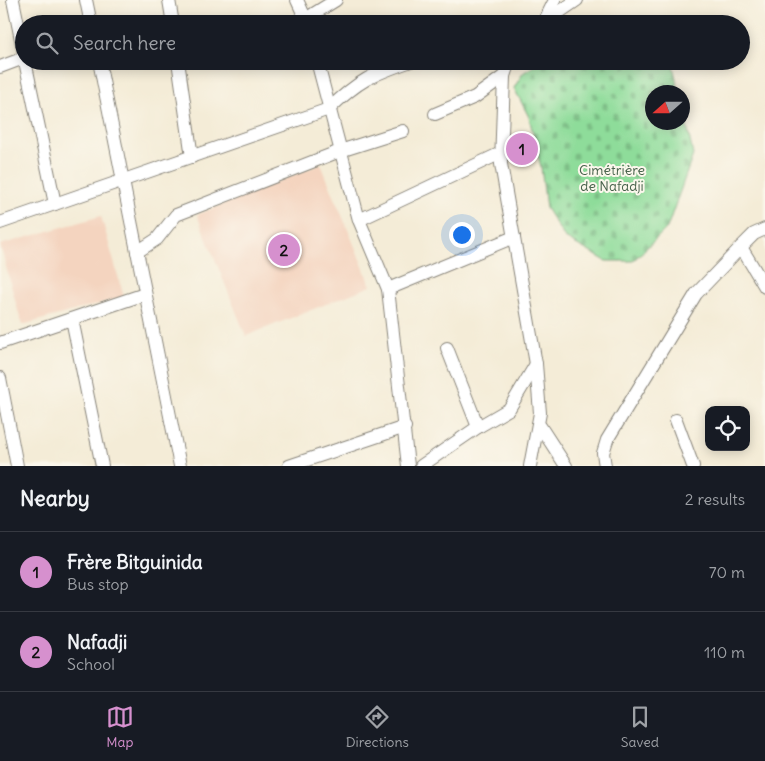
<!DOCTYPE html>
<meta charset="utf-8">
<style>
:root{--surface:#171b24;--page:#242831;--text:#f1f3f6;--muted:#9ea1a6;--line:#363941;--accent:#d690ce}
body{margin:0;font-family:Delius,sans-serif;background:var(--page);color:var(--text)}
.controls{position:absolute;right:15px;bottom:15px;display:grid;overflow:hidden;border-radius:10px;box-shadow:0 2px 12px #0003}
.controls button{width:45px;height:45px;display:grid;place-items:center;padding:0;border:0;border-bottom:1px solid var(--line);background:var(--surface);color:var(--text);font:25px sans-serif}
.compass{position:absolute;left:645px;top:85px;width:45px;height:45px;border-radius:50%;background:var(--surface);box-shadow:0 2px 12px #0003;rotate:249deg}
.you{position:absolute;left:461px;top:234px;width:18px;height:18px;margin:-12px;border:4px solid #fff;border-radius:50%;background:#1a73e8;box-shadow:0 0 0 8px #1a73e833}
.badge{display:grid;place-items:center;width:32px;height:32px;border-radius:50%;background:var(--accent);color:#111;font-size:16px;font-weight:700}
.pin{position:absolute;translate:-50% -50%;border:2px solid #fff;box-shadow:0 1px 5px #0006}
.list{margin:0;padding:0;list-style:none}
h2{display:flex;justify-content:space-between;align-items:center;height:65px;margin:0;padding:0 20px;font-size:21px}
h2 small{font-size:16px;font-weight:400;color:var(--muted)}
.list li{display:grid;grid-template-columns:32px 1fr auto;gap:15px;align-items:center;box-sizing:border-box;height:80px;padding:0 20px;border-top:1px solid var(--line)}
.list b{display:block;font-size:19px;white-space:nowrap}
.list p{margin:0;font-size:16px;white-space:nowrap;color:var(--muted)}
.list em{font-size:16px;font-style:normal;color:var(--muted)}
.icon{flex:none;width:28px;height:28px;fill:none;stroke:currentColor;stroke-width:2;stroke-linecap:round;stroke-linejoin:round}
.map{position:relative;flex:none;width:765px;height:466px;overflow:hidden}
.search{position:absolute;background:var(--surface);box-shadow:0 2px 12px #0003;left:15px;right:15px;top:15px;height:55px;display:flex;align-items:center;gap:12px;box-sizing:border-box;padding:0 18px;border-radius:28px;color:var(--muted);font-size:19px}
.sheet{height:225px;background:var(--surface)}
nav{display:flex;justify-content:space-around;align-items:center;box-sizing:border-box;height:70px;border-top:1px solid var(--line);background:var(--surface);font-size:14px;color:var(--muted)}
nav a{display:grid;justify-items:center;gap:2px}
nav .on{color:var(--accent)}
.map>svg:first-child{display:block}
.built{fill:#f4d4bf}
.cemetery{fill:url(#cemetery-stones);stroke:#557c5b}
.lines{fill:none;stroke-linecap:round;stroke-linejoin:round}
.minor-casing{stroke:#88847a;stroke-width:14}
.minor{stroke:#fff;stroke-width:12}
.labels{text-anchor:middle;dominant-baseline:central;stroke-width:4;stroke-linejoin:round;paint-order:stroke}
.park-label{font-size:14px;fill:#445f48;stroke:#fbf7ec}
</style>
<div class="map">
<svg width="765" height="466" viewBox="0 0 765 466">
<defs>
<pattern id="cemetery-stones" width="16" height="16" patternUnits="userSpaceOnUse" patternTransform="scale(1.25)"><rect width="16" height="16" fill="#8edc9a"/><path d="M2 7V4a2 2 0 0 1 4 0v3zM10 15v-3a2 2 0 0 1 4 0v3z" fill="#7abc84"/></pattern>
</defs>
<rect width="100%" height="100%" fill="#fbf7ec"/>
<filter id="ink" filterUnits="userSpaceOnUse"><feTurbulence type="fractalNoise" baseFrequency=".02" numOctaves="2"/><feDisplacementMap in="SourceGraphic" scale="10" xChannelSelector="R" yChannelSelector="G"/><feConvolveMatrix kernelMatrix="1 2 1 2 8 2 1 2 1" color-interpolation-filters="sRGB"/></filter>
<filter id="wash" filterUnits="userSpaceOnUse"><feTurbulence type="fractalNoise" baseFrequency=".0096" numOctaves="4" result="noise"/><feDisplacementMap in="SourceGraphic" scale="20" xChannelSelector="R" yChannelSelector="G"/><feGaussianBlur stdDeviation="1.12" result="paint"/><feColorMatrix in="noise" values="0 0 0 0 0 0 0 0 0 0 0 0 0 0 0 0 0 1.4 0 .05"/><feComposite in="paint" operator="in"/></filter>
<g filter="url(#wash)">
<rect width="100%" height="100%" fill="#f4ecd7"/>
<g class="built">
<polygon points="321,164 371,286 246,336 197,215"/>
<polygon points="101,216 124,297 22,325 0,245"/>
</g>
<polygon class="cemetery" points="542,61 672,61 679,92 652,92 652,122 682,122 683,106 693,155 667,228 633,261 606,261 565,238 546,208 541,167 529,117 514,88 523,73"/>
</g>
<g filter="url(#ink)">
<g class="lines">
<g class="minor-casing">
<g id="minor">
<polyline points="13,0 24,54"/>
<polyline points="86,0 91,24"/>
<polyline points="169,0 173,24"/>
<polyline points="297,0 308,24"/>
<polyline points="307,18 336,0"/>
<polyline points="545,20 555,0"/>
<polyline points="542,24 577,0"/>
<polyline points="25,61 55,204"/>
<polyline points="99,61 180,466"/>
<polyline points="178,61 192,157"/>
<polyline points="317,61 359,220 388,289 408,466"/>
<polyline points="509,61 504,76 501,164 536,364 540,413 530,466"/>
<polyline points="0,67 24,58"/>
<polyline points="435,114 475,97 504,76"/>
<polyline points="359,220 501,153"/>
<path d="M0 223 329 109C359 80 371 75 411 61"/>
<polyline points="741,247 765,287"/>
<polyline points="137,252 157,239 176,215 340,151 403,131"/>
<polyline points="388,289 514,237"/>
<polyline points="72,319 102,466"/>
<polyline points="0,343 145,294"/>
<polyline points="447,348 478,427"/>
<polyline points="0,378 17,466"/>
<polyline points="676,420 693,466"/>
<polyline points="540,426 566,466"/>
<polyline points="289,466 405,427"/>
<polyline points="421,466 478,427 509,409 536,364"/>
<polyline points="605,466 603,453 607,440 696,294 741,247 754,234 765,229"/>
</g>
</g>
<use href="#minor" class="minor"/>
</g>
</g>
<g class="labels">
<g class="park-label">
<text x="612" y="170">Cimétrière<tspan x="612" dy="16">de Nafadji</tspan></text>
</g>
</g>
</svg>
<div class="controls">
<button><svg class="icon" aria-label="locate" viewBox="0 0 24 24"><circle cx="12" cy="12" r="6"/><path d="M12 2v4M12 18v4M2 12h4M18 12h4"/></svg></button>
</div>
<svg class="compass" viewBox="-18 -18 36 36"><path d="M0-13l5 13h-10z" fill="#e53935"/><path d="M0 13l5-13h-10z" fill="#9ea1a6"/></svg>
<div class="you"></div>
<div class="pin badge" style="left:522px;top:149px">1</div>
<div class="pin badge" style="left:284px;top:250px">2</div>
<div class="search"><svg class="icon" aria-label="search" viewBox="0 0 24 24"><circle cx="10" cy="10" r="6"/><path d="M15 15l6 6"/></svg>Search here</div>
</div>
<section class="sheet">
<h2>Nearby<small>2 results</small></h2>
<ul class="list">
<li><span class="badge">1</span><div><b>Frère Bitguinida</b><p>Bus stop</p></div><em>70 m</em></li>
<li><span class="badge">2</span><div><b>Nafadji</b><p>School</p></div><em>110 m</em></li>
</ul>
</section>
<nav>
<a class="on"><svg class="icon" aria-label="map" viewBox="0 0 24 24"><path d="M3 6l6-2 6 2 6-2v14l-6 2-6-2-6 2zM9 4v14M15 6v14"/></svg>Map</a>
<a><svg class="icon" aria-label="directions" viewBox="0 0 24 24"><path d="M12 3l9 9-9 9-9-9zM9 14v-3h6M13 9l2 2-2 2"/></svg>Directions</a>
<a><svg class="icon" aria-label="saved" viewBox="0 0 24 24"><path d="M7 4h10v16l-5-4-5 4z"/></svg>Saved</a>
</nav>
